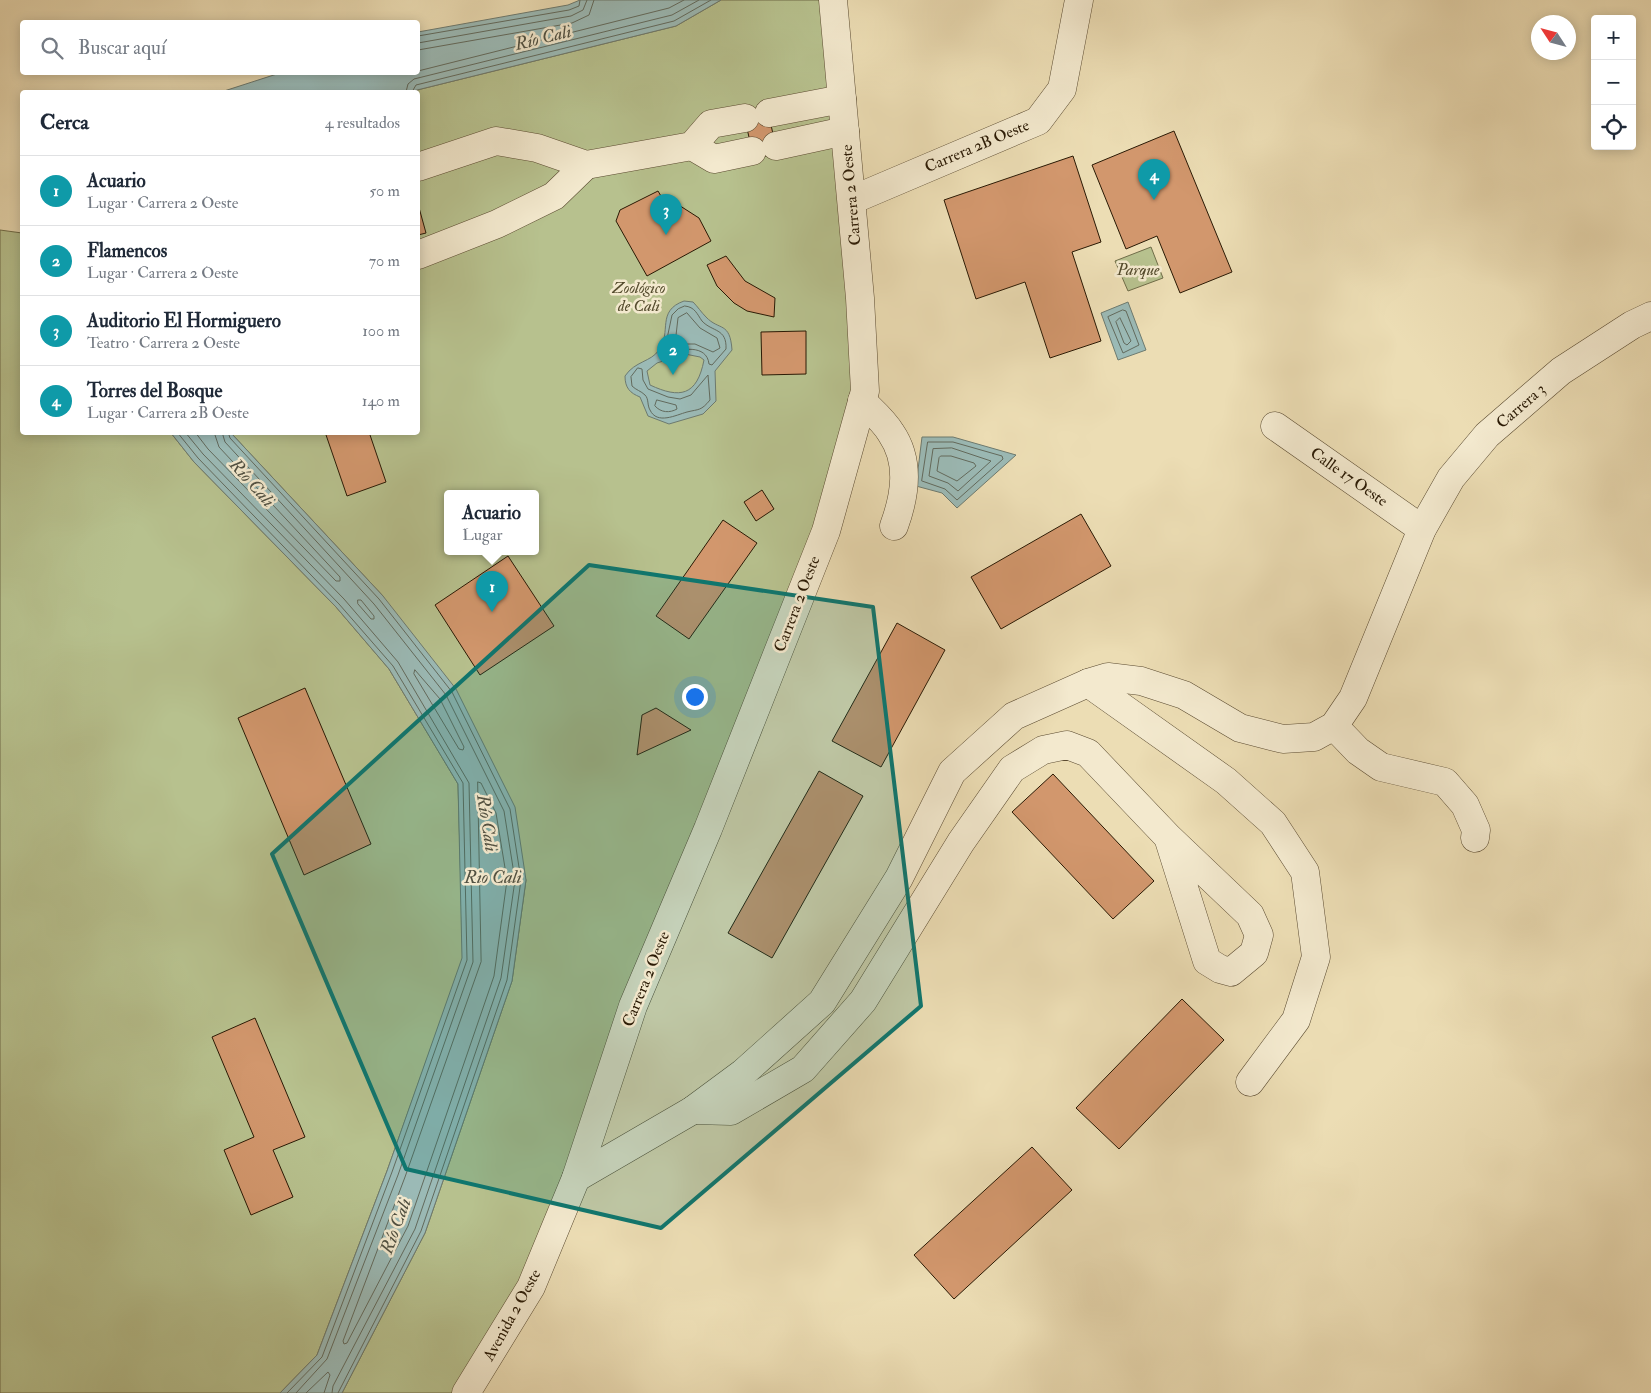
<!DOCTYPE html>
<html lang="es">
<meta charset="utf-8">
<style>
:root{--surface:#fff;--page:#f6f6f7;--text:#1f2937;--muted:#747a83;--line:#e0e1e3;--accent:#1a73e8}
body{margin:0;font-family:"IM FELL Double Pica",serif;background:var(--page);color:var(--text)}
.controls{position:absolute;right:15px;top:15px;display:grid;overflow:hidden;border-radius:5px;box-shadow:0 2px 12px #0003}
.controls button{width:45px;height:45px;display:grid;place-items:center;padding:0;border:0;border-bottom:1px solid var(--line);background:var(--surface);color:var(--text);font:25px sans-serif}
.compass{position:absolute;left:1531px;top:15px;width:45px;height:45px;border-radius:50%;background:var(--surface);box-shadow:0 2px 12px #0003;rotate:306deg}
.you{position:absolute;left:694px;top:696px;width:18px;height:18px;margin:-12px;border:4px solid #fff;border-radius:50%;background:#1a73e8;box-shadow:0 0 0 8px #1a73e833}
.badge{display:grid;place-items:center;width:32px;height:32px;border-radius:50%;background:var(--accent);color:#fff;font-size:16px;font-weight:700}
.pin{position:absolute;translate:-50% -41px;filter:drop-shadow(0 1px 2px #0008)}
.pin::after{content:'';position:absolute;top:26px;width:18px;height:15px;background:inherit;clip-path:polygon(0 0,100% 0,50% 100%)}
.popup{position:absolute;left:444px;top:490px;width:95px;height:65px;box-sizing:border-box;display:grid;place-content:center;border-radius:5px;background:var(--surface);filter:drop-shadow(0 1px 4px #0005);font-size:16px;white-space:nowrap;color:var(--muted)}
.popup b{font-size:19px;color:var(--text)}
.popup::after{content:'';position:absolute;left:50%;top:100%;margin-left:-10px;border:10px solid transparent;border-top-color:var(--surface)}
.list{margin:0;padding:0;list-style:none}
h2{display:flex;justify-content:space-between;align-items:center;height:65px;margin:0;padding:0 20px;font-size:21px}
h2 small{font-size:16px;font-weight:400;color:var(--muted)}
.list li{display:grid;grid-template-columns:32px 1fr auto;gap:15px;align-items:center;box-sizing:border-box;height:70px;padding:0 20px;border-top:1px solid var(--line)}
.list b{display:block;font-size:19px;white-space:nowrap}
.list p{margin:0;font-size:16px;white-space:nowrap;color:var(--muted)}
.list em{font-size:16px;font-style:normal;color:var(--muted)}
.icon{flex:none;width:28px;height:28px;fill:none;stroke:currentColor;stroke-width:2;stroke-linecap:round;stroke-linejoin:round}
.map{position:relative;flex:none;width:1651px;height:1393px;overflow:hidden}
.search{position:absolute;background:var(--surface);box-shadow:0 2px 12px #0003;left:20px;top:20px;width:400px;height:55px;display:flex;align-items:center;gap:12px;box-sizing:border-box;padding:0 18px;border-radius:5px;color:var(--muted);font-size:19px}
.panel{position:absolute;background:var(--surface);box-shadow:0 2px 12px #0003;left:20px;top:90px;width:400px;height:345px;border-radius:5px}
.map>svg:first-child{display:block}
.green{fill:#b7c18e;stroke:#706d49;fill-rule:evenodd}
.water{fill:#9bbab6;stroke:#6d7a6f;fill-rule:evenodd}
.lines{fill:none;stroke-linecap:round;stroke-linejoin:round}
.shore{stroke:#626a5d;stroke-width:1}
.building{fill:#d2976d;stroke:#291904}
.minor-casing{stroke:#5a4a30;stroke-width:29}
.minor{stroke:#f3e9ce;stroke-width:28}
.marked{fill:#0f766e;fill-opacity:0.2;stroke:#0f766e;stroke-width:4;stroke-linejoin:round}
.labels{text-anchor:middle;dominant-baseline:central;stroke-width:5;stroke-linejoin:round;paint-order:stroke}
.street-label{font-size:16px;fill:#291904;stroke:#f3e9ce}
.park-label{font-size:16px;font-style:italic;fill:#544b2d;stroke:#f3e9ce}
.water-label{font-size:18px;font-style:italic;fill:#515142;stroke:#f3e9ce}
</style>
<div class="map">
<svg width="1651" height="1393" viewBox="0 0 1651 1393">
<rect width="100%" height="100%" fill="#ecddb4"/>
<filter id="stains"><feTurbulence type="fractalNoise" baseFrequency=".004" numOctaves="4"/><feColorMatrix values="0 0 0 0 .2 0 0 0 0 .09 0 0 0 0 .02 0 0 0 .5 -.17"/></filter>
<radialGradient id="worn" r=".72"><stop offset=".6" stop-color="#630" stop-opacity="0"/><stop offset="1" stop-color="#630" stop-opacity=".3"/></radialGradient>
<g class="green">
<path d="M721 0H833L865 391 576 1178 466 1393H342L425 1233 512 981 526 880 383 596 231 433 418 432V92H409L676 26ZM448 493H536V551H448Z"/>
<polygon points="0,230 22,233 22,432 171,433 194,462 336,607 389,669 458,784 463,958 387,1171 317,1355 280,1393 0,1393"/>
<polygon points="1151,247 1163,278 1128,291 1115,261"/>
</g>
<g class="water">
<polygon points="580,0 721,0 676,26 409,92 221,92 280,73 418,72 418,32 568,5"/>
<path d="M684 301 693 302C698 307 701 312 706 317 719 331 730 321 732 350L715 371 716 401 703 414 669 424 648 416 640 397C630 393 625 388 625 376 635 361 651 362 659 350 672 332 656 311 684 301ZM685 354 700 357 704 360C697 396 680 399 650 385L647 371 657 363Z"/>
<polygon points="1128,302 1146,350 1118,360 1101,313"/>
<polygon points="171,433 231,433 383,596 456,689 515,807 526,880 512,981 425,1233 342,1393 280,1393 317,1355 387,1171 462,958 458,784 389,669 336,607 194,462"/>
<polygon points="922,437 953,437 1016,455 957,508 942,493 916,486"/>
</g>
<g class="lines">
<g class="shore">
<polyline points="418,36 569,10 579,6 580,0"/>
<polyline points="418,43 571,16 583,10 587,0"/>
<polyline points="418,50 572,23 589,15 594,0"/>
<polyline points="418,71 669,8 684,0"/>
<polyline points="406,92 408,84 414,79 672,15 699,0"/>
<polyline points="412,92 416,85 674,21 711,0"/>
<path d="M685 306C695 307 697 314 702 321 712 332 727 328 726 349L712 365 709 364C707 344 680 348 667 355L664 353 672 315 678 309Z"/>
<polygon points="1123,310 1126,311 1139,345 1123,353 1108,317"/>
<polygon points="687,313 700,328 717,338 720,348 713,352 695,344 675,344 678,318"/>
<polygon points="1120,318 1131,341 1127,345 1124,343 1116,322"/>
<path d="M638 368 642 369 643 380 648 389 668 397 680 399 691 395 708 375 710 400C701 411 699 409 687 412 676 415 657 425 650 410 647 405 649 399 645 395 641 391 636 390 632 386L631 377Z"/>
<path d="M657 400 676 405 677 409C670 413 661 413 655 406Z"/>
<polyline points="177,432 198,458 339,604 393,666 463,783 467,960 392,1172 322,1357 287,1393"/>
<polyline points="185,432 203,454 344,599 398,662 469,783 473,962 398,1175 327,1359 296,1393"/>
<polyline points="195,432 208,449 336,581 340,581 340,577 219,447 214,432"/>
<polyline points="222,432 225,442 374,604 446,695 504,811 515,880 501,978 415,1229 333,1386 332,1393"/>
<polyline points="228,432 230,438 379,599 452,692 510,809 521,880 507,980 421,1231 338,1393"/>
<polygon points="928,442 953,442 1002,456 1003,459 957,500 945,489 922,481"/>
<polygon points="952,448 991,461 958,491 948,483 929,476 933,449"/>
<polygon points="941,456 951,456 974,463 976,466 957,481 937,471 939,458"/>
<polygon points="358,600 361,600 374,616 374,619 371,619 358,604"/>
<polygon points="415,670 440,699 464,747 463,750 459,749 414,674"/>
<polygon points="478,782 481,783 496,813 507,880 494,976 408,1226 347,1343 344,1344 343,1341 405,1177 481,962"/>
<polyline points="306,1393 328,1372 330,1375 324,1393"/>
</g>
</g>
<g class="building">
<polygon points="767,106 777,153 754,159 743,111"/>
<polygon points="1174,131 1232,272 1180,293 1157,236 1126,249 1092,165"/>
<polygon points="1073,156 1101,242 1072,252 1101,341 1050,358 1025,282 976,299 944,200"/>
<polygon points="658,191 665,203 674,202 699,218 711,241 647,276 616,221 620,210"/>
<polygon points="418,204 426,233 418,235"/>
<polygon points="726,256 745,281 775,298 774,317 747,311 734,303 717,286 707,265"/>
<polygon points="806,331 806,374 762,375 761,332"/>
<polygon points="325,432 369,432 386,482 347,496"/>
<polygon points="762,490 774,509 756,521 744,502"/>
<polygon points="1081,514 1111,566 1001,629 971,577"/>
<polygon points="723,520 757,543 689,639 656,616"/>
<polygon points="508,556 554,626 480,675 435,605"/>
<polygon points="897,623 945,650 881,767 832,741"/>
<polygon points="305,688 371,844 304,875 238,718"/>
<polygon points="656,708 691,730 637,755 642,715"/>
<polygon points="819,771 863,796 772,958 728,933"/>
<polygon points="1053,774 1154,881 1113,919 1012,812"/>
<polygon points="1182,999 1224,1040 1119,1149 1076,1108"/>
<polygon points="255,1018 305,1137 273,1150 293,1197 251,1215 224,1150 254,1137 212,1037"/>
<polygon points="1032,1147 1072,1190 954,1299 914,1255"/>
</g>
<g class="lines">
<g class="minor-casing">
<g id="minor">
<polyline points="769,113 842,99"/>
<polyline points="692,146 714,159 752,151"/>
<polyline points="776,146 845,131"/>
<polyline points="418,167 496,141 537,148 586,165 692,146 711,124 745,118"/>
<polyline points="852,200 1038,121 1062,89 1079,0"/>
<polyline points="418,255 497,224 554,196 586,165"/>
<path d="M862 401C872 411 884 421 891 433 911 462 905 496 894 526"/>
<polyline points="1275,426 1422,529"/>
<polyline points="1088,683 1226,781 1273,823 1305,872 1316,957 1296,1020 1250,1082"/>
<polyline points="1334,726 1358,751 1381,767 1445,782 1465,805 1476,830 1475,838"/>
<polyline points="693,1110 731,1111 803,1069 863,1001 961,842 1012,769 1043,750 1067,745 1088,753 1168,837 1250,915 1259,935 1254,953 1231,972 1220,969 1207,961 1168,837"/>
<polyline points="576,1178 693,1110 743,1073 822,1002 899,878 952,772 1014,716 1088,683 1108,677 1141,681 1184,695 1240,728 1283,739 1314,737 1334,726 1353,698 1422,529 1451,478 1487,435 1561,371 1632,325 1651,316"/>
<polyline points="466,1393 531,1287 576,1178 633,1006 708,829 826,531 865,391 860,298 833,0"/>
</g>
</g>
<use href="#minor" class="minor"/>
</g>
<path class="marked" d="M589 565 873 607 921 1006 661 1228 406 1169 272 854Z"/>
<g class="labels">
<g class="street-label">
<text transform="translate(977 146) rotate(-23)">Carrera 2B Oeste</text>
<text transform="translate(851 195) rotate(-95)">Carrera 2 Oeste</text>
<text transform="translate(1521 406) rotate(-41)">Carrera 3</text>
<text transform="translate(1349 477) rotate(35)">Calle 17 Oeste</text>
<text transform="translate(797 604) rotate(-69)">Carrera 2 Oeste</text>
<text transform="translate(646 979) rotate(-68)">Carrera 2 Oeste</text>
<text transform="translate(512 1315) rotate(-61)">Avenida 2 Oeste</text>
</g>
<g class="park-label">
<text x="1138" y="270">Parque</text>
<text x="639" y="288">Zoológico<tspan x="639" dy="18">de Cali</tspan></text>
</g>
<g class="water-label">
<text transform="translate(543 38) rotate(-14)">Río Cali</text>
<text transform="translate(252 483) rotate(48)">Río Cali</text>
<text transform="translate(487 823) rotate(81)">Río Cali</text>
<text x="493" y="877">Rio Cali</text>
<text transform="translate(396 1226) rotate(-70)">Río Cali</text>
</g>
</g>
<rect width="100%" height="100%" filter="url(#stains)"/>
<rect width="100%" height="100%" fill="url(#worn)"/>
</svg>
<div class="controls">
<button>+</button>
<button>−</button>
<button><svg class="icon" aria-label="locate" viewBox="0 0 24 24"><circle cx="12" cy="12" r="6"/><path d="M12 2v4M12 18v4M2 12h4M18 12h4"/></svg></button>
</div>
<svg class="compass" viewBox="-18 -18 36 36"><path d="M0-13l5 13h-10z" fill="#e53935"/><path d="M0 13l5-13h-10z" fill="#747a83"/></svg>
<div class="you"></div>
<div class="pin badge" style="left:492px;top:612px;background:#0f9aa8">1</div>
<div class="popup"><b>Acuario</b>Lugar</div>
<div class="pin badge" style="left:673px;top:375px;background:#0f9aa8">2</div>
<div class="pin badge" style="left:666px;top:235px;background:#0f9aa8">3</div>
<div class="pin badge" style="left:1154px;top:200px;background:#0f9aa8">4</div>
<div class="search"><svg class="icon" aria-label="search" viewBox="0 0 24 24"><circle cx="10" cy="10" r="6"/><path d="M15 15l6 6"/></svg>Buscar aquí</div>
<section class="panel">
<h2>Cerca<small>4 resultados</small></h2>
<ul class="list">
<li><span class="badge" style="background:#0f9aa8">1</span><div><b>Acuario</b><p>Lugar · Carrera 2 Oeste</p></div><em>50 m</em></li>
<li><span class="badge" style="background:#0f9aa8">2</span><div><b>Flamencos</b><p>Lugar · Carrera 2 Oeste</p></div><em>70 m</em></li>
<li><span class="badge" style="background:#0f9aa8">3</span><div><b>Auditorio El Hormiguero</b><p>Teatro · Carrera 2 Oeste</p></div><em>100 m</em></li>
<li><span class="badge" style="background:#0f9aa8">4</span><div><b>Torres del Bosque</b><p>Lugar · Carrera 2B Oeste</p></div><em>140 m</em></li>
</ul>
</section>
</div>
